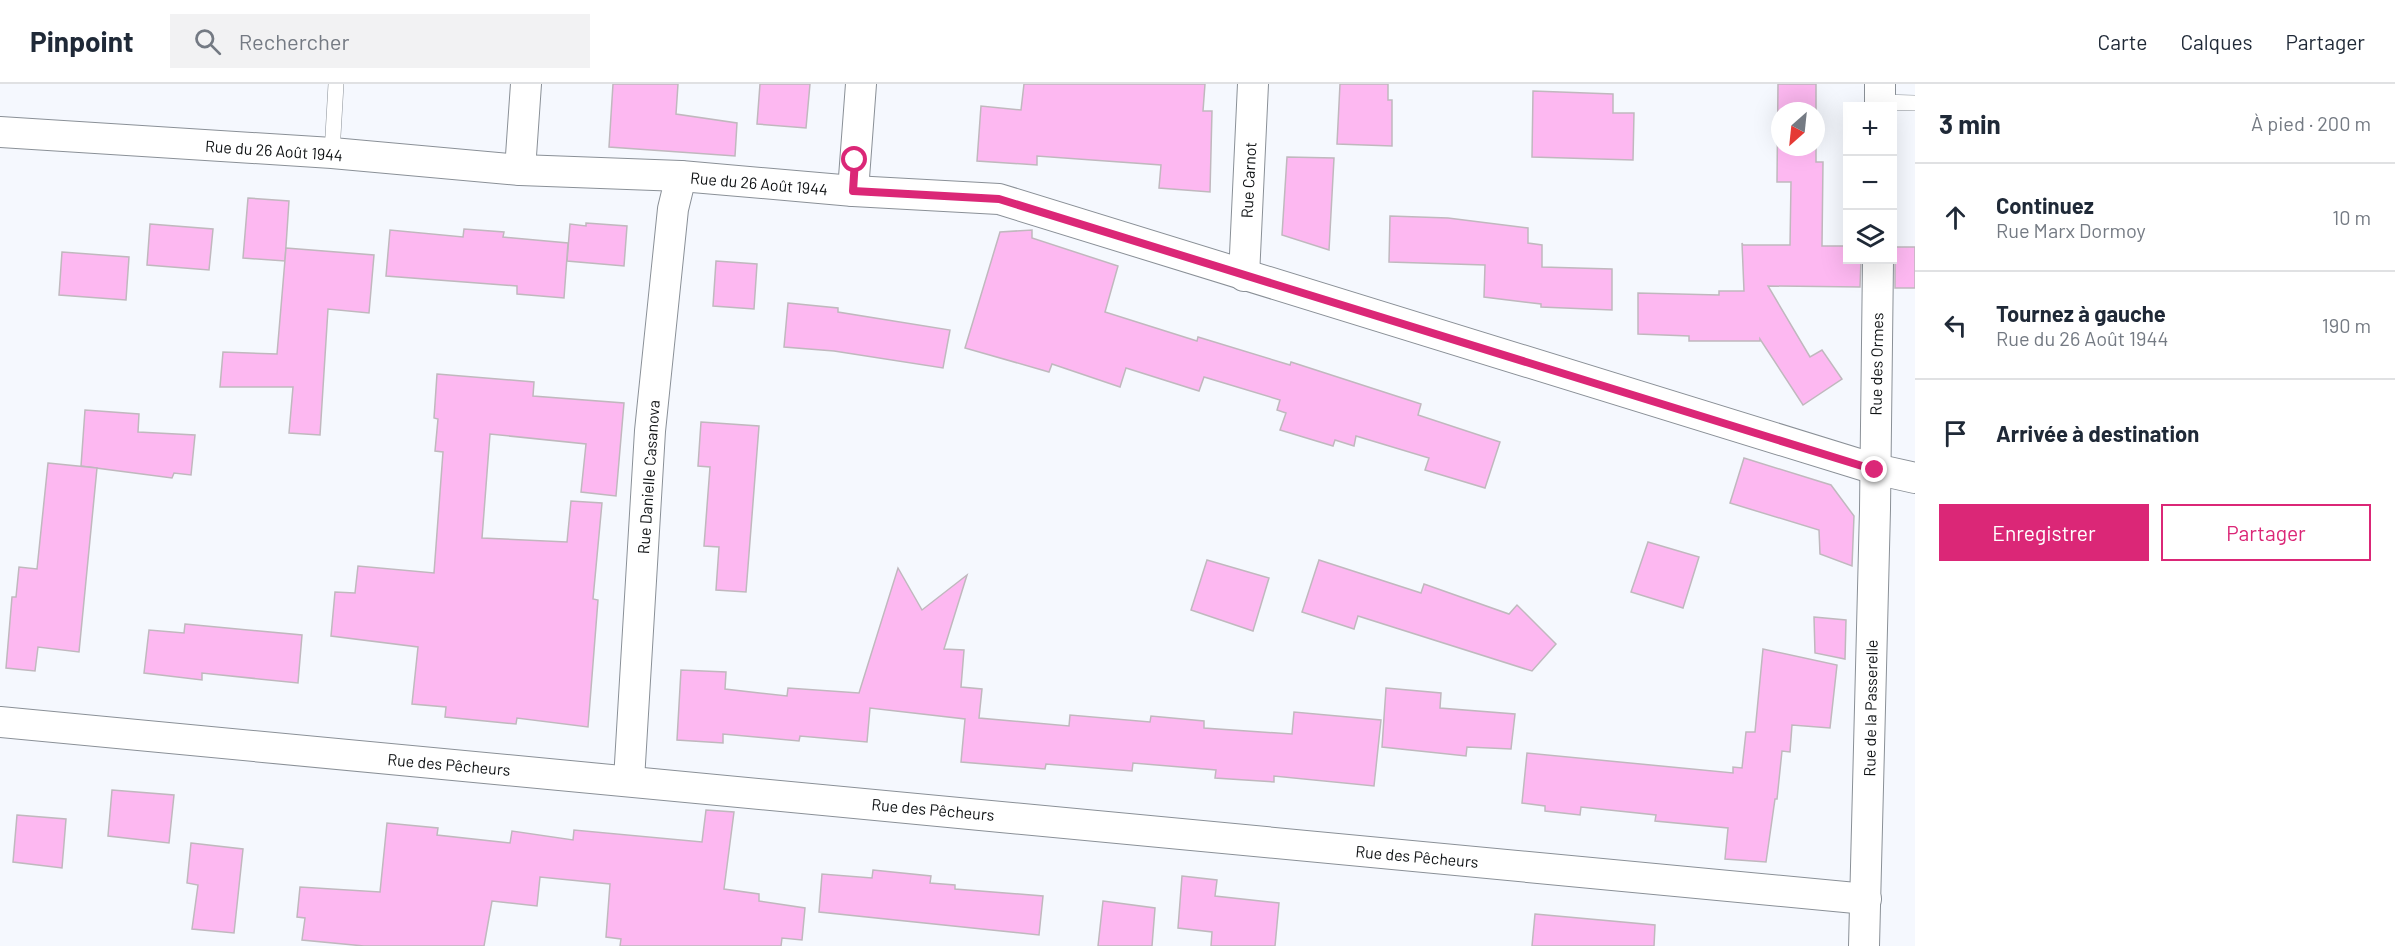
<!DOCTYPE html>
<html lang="fr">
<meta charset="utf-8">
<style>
:root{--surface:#fff;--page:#f2f2f3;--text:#1f2937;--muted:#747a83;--line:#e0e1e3;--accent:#db2777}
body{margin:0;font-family:Barlow,sans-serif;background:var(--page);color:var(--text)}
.controls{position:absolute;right:18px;top:18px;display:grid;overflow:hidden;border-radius:0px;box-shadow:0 6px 24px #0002}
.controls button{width:54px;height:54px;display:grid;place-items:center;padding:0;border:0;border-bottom:2px solid var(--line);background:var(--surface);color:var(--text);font:30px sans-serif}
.compass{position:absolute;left:1771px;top:18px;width:54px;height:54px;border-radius:50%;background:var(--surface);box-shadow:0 6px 24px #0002;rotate:207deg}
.stop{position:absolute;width:18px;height:18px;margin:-14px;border:4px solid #db2777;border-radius:50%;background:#fff}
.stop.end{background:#db2777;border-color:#fff;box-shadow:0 2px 6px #0008}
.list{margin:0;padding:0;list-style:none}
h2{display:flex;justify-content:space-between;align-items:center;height:78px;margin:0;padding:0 24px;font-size:26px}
h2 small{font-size:20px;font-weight:400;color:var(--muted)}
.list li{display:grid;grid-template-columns:39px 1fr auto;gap:18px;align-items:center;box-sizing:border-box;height:108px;padding:0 24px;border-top:2px solid var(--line)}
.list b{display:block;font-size:22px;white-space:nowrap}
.list p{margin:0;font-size:20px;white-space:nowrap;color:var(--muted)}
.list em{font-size:20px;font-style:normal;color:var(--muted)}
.actions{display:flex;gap:12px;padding:18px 24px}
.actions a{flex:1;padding:14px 0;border:2px solid var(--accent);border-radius:0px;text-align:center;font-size:21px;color:var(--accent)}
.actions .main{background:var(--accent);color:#fff}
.icon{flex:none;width:33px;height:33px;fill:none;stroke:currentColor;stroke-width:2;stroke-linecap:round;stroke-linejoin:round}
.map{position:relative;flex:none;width:1915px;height:862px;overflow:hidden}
header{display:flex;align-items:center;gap:36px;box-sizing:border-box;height:84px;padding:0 30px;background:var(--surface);border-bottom:2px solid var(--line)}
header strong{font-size:28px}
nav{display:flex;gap:33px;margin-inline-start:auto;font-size:21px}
.search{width:420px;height:54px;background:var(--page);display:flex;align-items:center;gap:15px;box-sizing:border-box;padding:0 21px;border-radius:0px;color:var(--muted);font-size:22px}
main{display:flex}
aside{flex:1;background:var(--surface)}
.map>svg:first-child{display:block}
.building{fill:#fdb8f1;stroke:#c0b8be;stroke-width:1.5;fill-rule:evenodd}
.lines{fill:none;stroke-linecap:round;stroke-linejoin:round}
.service-casing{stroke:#8a9097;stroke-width:16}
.minor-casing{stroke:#8a9097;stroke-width:32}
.service{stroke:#fff;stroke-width:15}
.minor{stroke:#fff;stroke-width:30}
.route{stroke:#db2777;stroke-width:8}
.labels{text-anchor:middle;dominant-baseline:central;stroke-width:4.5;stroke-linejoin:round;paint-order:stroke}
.street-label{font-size:16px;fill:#0f1214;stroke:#fff}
</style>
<header>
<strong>Pinpoint</strong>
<div class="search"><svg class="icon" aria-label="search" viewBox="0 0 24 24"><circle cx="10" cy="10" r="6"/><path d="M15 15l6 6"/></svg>Rechercher</div>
<nav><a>Carte</a><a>Calques</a><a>Partager</a></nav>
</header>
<main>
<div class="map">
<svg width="1915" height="862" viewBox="0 0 1915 862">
<rect width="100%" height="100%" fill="#f5f8fe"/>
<g class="building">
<polygon points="613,0 678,0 676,30 737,39 735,72 609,63"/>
<polygon points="760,0 810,0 806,44 757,40"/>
<polygon points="1024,0 1205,0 1203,27 1212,27 1210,108 1159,104 1161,81 1037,72 1037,81 977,77 981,22 1021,26"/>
<polygon points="1340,0 1388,0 1388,16 1392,16 1392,62 1337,60"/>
<path d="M1778 0H1816V78H1823L1822 162H1848V176H1861L1860 203 1768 202 1810 273 1822 266 1842 295 1803 321 1760 255V257H1689V252L1638 250V209L1719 211V207H1744L1742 159 1743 161H1790L1791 98H1777ZM1780 27H1816V63H1780Z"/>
<polygon points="1533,7 1613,10 1613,29 1634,29 1633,76 1532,73"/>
<polygon points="1287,73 1334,74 1329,166 1282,151"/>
<polygon points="248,114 289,117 285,177 243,174"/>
<polygon points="1390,132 1448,134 1528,144 1528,159 1542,161 1542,183 1612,185 1612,226 1541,223 1541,220 1484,213 1485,181 1389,178"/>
<polygon points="586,139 627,142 624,182 567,177 570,140 586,142"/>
<polygon points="150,140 213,145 209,186 147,181"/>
<polygon points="464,145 504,148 503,153 568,159 564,214 517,210 517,202 386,192 390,146 463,153"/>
<polygon points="1032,146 1032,154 1118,182 1105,228 1197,257 1198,253 1290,281 1291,278 1421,320 1418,331 1500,358 1485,404 1425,386 1429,374 1356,352 1354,362 1335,356 1333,362 1280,346 1286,329 1277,326 1280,316 1204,293 1199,307 1126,284 1120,303 1052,280 1049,288 965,264 1000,148"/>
<polygon points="1893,163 1915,163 1915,204 1895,204 1895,176"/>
<polygon points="286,164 374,171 369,229 328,225 320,351 289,349 293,303 220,303 223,268 277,270"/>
<polygon points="62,168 129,173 126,216 59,211"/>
<polygon points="716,177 757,180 754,225 713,222"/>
<polygon points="788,219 838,224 838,228 950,246 943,284 834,267 784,263"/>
<polygon points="437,290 534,298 533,312 624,319 616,412 581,408 586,360 490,350 482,454 567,458 571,417 602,419 593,515 598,516 588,643 517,634 516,640 445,633 446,623 412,620 418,563 331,552 335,508 355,509 358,482 434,489 443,368 435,367 438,335 434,334"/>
<polygon points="85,326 139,330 138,348 195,351 191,391 174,389 172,394 81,382"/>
<polygon points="701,338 759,342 746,508 716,506 719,463 704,462 710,383 698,382"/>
<polygon points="1744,374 1831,401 1854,432 1852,482 1820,470 1819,446 1730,419"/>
<polygon points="48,379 97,384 79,568 38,563 35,587 6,584 12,513 16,513 19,483 37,485"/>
<polygon points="1648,458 1699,473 1683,524 1631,508"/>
<polygon points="1207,476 1269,494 1253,547 1191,526"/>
<polygon points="1319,476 1421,509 1424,500 1509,530 1517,521 1556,560 1532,587 1358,532 1354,545 1302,528"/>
<polygon points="898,484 922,526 967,491 944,565 964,566 961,603 982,605 979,634 1069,642 1070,631 1150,638 1151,632 1204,637 1204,644 1292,650 1294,628 1381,636 1374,702 1274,692 1274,698 1215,694 1216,686 1133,679 1132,687 1046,680 1045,685 961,678 965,635 870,624 867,658 800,652 799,657 723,650 723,659 677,656 681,586 726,588 725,605 787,612 788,604 859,609"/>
<polygon points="1814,533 1846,536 1845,575 1815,569"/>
<polygon points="185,540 302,551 298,599 202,589 202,596 144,589 149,546 184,549"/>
<polygon points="1763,565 1837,581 1830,644 1792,641 1790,668 1782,667 1777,715 1775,715 1766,778 1725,775 1728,744 1655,737 1656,731 1581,723 1580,731 1545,727 1545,722 1522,719 1527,669 1733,689 1733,683 1742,684 1746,648 1755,648"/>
<polygon points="1386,604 1441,609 1440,624 1515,630 1511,665 1467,663 1466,672 1382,663"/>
<polygon points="112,706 174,711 169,759 108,752"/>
<polygon points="706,726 734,728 724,805 759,810 759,817 805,824 802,856 782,854 781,862 620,862 621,855 606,853 610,800 540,793 537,822 492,817 484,862 364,862 302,856 305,834 297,833 300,803 380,808 387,739 438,744 437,751 510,759 512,747 573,756 574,746 702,758"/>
<polygon points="17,731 66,735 62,784 13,778"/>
<polygon points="191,759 243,765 234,849 192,845 198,801 187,799"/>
<polygon points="873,786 931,792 930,799 955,801 955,805 1043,812 1039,851 819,828 822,790 872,794"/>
<polygon points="1182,792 1217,796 1215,812 1279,819 1275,862 1211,862 1212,848 1178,844"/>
<polygon points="1103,817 1155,824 1152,862 1098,862"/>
<polygon points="1535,830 1655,841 1654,862 1532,862"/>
</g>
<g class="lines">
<g class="service-casing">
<g id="service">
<polyline points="1880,18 1915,19"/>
<polyline points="332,69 336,0"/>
</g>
</g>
<g class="minor-casing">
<g id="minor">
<polyline points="1880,22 1880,0"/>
<polyline points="0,48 332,69 520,86 681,92 853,107 999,115 1875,385 1915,394"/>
<polyline points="520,86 526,0"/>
<polyline points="853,107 861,0"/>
<polyline points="1244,192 1253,0"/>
<polyline points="0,638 1866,815"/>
<polyline points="629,696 650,347 673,125 681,92"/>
<polyline points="1864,862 1875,425 1878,176"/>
</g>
</g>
<use href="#service" class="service"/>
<use href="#minor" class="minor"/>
</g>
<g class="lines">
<polyline class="route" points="855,76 853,107 999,115 1875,386"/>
</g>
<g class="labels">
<g class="street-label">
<text transform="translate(274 66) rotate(4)">Rue du 26 Août 1944</text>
<text transform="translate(1248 96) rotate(-87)">Rue Carnot</text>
<text transform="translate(759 99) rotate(5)">Rue du 26 Août 1944</text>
<text transform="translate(1876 280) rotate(-89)">Rue des Ormes</text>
<text transform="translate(648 393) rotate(-86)">Rue Danielle Casanova</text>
<text transform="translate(1870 624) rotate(-89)">Rue de la Passerelle</text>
<text transform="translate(449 680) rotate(5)">Rue des Pêcheurs</text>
<text transform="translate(933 725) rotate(5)">Rue des Pêcheurs</text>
<text transform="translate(1417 772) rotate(5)">Rue des Pêcheurs</text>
</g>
</g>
</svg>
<div class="controls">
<button>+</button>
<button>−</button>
<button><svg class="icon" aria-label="layers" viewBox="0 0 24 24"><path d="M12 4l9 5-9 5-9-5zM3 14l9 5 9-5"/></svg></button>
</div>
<svg class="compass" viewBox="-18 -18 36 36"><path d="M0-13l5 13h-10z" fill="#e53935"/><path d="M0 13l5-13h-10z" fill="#747a83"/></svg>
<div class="stop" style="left:855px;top:76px"></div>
<div class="stop end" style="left:1875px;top:386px"></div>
</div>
<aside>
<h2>3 min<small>À pied · 200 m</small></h2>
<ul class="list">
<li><svg class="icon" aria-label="ahead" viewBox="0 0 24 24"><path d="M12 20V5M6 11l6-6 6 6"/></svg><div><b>Continuez</b><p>Rue Marx Dormoy</p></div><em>10 m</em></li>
<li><svg class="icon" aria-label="left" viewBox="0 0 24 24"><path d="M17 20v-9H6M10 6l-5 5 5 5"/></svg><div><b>Tournez à gauche</b><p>Rue du 26 Août 1944</p></div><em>190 m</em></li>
<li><svg class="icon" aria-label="arrive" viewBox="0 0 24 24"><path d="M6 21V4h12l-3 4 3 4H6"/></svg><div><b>Arrivée à destination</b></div></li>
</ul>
<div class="actions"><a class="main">Enregistrer</a><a>Partager</a></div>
</aside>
</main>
